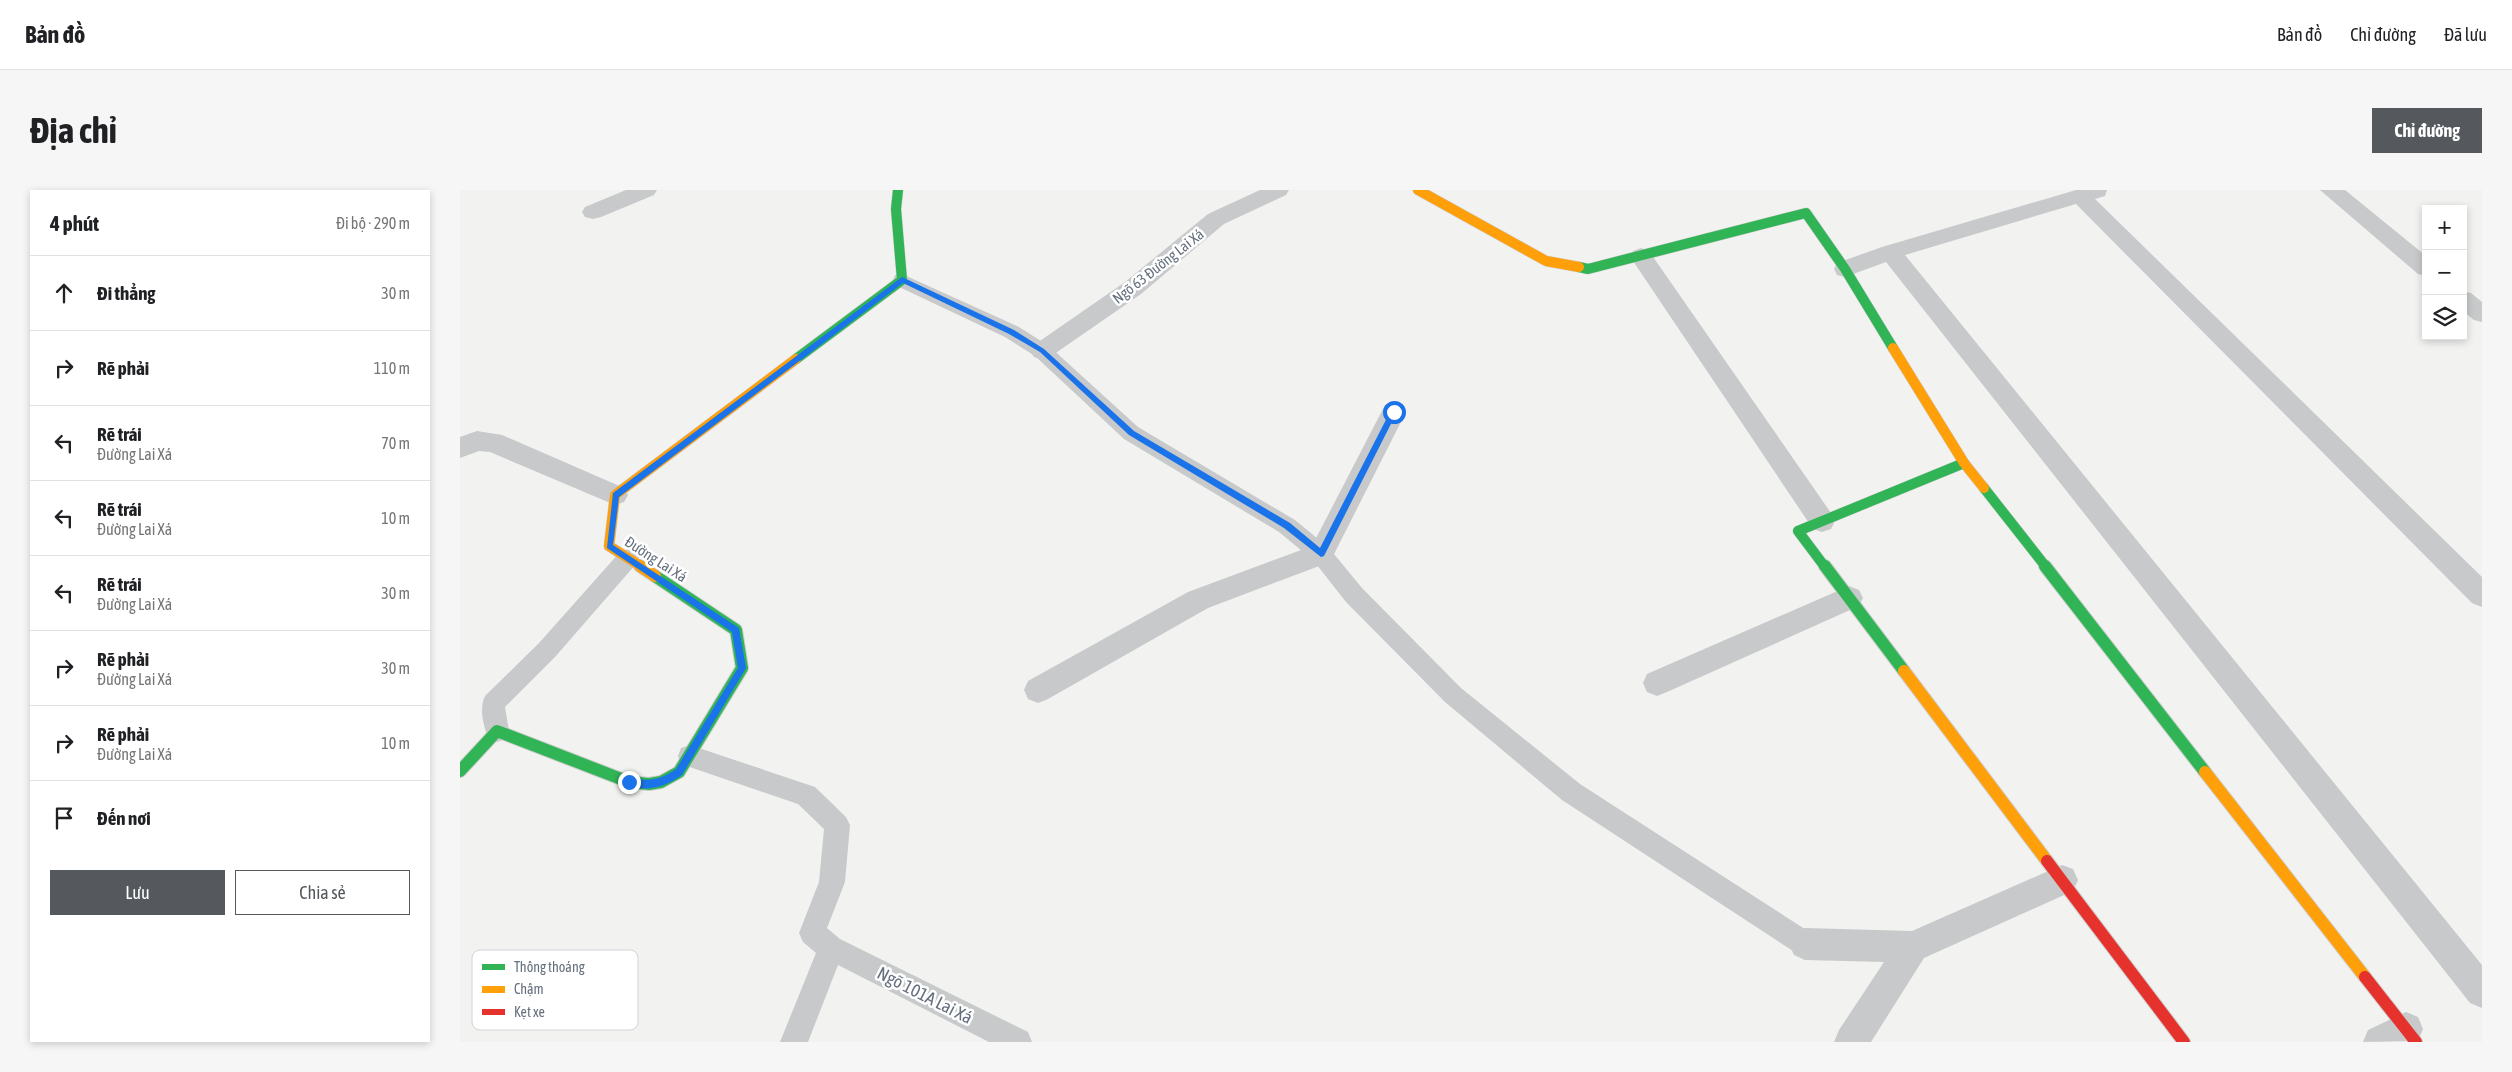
<!DOCTYPE html>
<html lang="vi">
<meta charset="utf-8">
<style>
:root{--surface:#fff;--page:#f6f6f6;--text:#202124;--muted:#757577;--line:#e0e0e0;--accent:#55595e}
body{margin:0;font-family:"Asap Condensed",sans-serif;background:var(--page);color:var(--text)}
.controls{position:absolute;right:15px;top:15px;display:grid;overflow:hidden;border-radius:0px;box-shadow:0 2px 8px #0003}
.controls button{width:45px;height:45px;display:grid;place-items:center;padding:0;border:0;border-bottom:1px solid var(--line);background:var(--surface);color:var(--text);font:25px sans-serif}
.stop{position:absolute;width:15px;height:15px;margin:-11px;border:4px solid #1a73e8;border-radius:50%;background:#fff}
.stop.end{background:#1a73e8;border-color:#fff;box-shadow:0 1px 5px #0008}
.list{margin:0;padding:0;list-style:none}
h2{display:flex;justify-content:space-between;align-items:center;height:65px;margin:0;padding:0 20px;font-size:21px}
h2 small{font-size:16px;font-weight:400;color:var(--muted)}
.list li{display:grid;grid-template-columns:32px 1fr auto;gap:15px;align-items:center;box-sizing:border-box;height:75px;padding:0 20px;border-top:1px solid var(--line)}
.list b{display:block;font-size:19px;white-space:nowrap}
.list p{margin:0;font-size:16px;white-space:nowrap;color:var(--muted)}
.list em{font-size:16px;font-style:normal;color:var(--muted)}
.actions{display:flex;gap:10px;padding:15px 20px}
.actions a{flex:1;padding:11px 0;border:1px solid var(--accent);border-radius:0px;text-align:center;font-size:18px;color:var(--accent)}
.actions .main{background:var(--accent);color:#fff}
.icon{flex:none;width:28px;height:28px;fill:none;stroke:currentColor;stroke-width:2;stroke-linecap:round;stroke-linejoin:round}
.map{position:relative;flex:none;width:2022px;height:852px;overflow:hidden;border-radius:0px}
header{display:flex;align-items:center;gap:30px;box-sizing:border-box;height:70px;padding:0 25px;background:var(--surface);border-bottom:1px solid var(--line)}
header strong{font-size:24px}
nav{display:flex;gap:28px;margin-inline-start:auto;font-size:18px}
.intro{display:flex;align-items:center;justify-content:space-between;box-sizing:border-box;height:120px;padding:0 30px}
h1{margin:0;font-size:35px}
.button{padding:12px 22px;border-radius:0px;background:var(--accent);color:#fff;font-size:18px;font-weight:700}
main{display:flex;gap:30px;padding:0 30px}
aside{flex:1;background:var(--surface);border-radius:0px;box-shadow:0 2px 8px #0003}
.map>svg:first-child{display:block}
.lines{fill:none;stroke-linecap:round;stroke-linejoin:round}
.fast-far1-casing{stroke:#cececf;stroke-width:11}
.fast-casing{stroke:#cececf;stroke-width:14}
.slow-far1-casing{stroke:#cececf;stroke-width:11}
.slow-casing{stroke:#cececf;stroke-width:14}
.jam-casing{stroke:#cececf;stroke-width:14}
.lane{fill:#c8c9ca;fill-rule:evenodd}
.street{fill:#c8c9ca;fill-rule:evenodd}
.fast-far1{stroke:#30b455;stroke-width:10}
.fast{stroke:#30b455;stroke-width:12}
.slow-far1{stroke:#ff9f0a;stroke-width:10}
.slow{stroke:#ff9f0a;stroke-width:12}
.jam{stroke:#e5322d;stroke-width:12}
.route{fill:#1a73e8}
.labels{text-anchor:middle;dominant-baseline:central;stroke-width:5;stroke-linejoin:round;paint-order:stroke}
.street-label{font-size:15px;fill:#656f7e;stroke:#fff}
.near-street-label{font-size:18px;fill:#656f7e;stroke:#fff}
.key{fill:#fff;stroke:#d1d4d8;stroke-width:1}
.key-label{font-size:14px;fill:#656f7e}
</style>
<header>
<strong>Bản đồ</strong>
<nav><a>Bản đồ</a><a>Chỉ đường</a><a>Đã lưu</a></nav>
</header>
<div class="intro"><h1>Địa chỉ</h1><a class="button">Chỉ đường</a></div>
<main>
<aside>
<h2>4 phút<small>Đi bộ · 290 m</small></h2>
<ul class="list">
<li><svg class="icon" aria-label="ahead" viewBox="0 0 24 24"><path d="M12 20V5M6 11l6-6 6 6"/></svg><div><b>Đi thẳng</b></div><em>30 m</em></li>
<li><svg class="icon" aria-label="right" viewBox="0 0 24 24"><path d="M7 20v-9h11M14 6l5 5-5 5"/></svg><div><b>Rẽ phải</b></div><em>110 m</em></li>
<li><svg class="icon" aria-label="left" viewBox="0 0 24 24"><path d="M17 20v-9H6M10 6l-5 5 5 5"/></svg><div><b>Rẽ trái</b><p>Đường Lai Xá</p></div><em>70 m</em></li>
<li><svg class="icon" aria-label="left" viewBox="0 0 24 24"><path d="M17 20v-9H6M10 6l-5 5 5 5"/></svg><div><b>Rẽ trái</b><p>Đường Lai Xá</p></div><em>10 m</em></li>
<li><svg class="icon" aria-label="left" viewBox="0 0 24 24"><path d="M17 20v-9H6M10 6l-5 5 5 5"/></svg><div><b>Rẽ trái</b><p>Đường Lai Xá</p></div><em>30 m</em></li>
<li><svg class="icon" aria-label="right" viewBox="0 0 24 24"><path d="M7 20v-9h11M14 6l5 5-5 5"/></svg><div><b>Rẽ phải</b><p>Đường Lai Xá</p></div><em>30 m</em></li>
<li><svg class="icon" aria-label="right" viewBox="0 0 24 24"><path d="M7 20v-9h11M14 6l5 5-5 5"/></svg><div><b>Rẽ phải</b><p>Đường Lai Xá</p></div><em>10 m</em></li>
<li><svg class="icon" aria-label="arrive" viewBox="0 0 24 24"><path d="M6 21V4h12l-3 4 3 4H6"/></svg><div><b>Đến nơi</b></div></li>
</ul>
<div class="actions"><a class="main">Lưu</a><a>Chia sẻ</a></div>
</aside>
<div class="map">
<svg width="2022" height="852" viewBox="0 0 2022 852">
<rect width="100%" height="100%" fill="#f2f2f1"/>
<g class="lines">
<g class="fast-far1-casing">
<g id="fast-far1">
<polyline points="1119,77 1128,79 1346,23 1385,79 1433,158"/>
<polyline points="336,169 442,90 436,19 438,0"/>
<polyline points="1524,298 1586,377"/>
<polyline points="1365,377 1338,341 1504,273"/>
</g>
</g>
<g class="fast-casing">
<g id="fast">
<polyline points="1365,376 1444,481"/>
<polyline points="1585,376 1745,582"/>
<polyline points="0,581 37,541 169,592 189,594 201,592 219,582 282,478 276,440 195,386"/>
</g>
</g>
<g class="slow-far1-casing">
<g id="slow-far1">
<polyline points="958,0 1086,71 1119,77"/>
<polyline points="1433,158 1504,273 1524,298"/>
<polyline points="182,377 149,356 155,305 336,169"/>
</g>
</g>
<g class="slow-casing">
<g id="slow">
<polyline points="180,376 195,386"/>
<polyline points="1444,481 1587,671"/>
<polyline points="1745,582 1905,787"/>
</g>
</g>
<g class="jam-casing">
<g id="jam">
<polyline points="1587,671 1724,852"/>
<polyline points="1905,787 1956,852"/>
</g>
</g>
<g class="lane">
<polygon points="442,84 559,137 589,156 678,237 835,330 869,358 902,398 1001,498 1120,594 1354,745 1358,754 1354,763 1345,767 1336,763 1102,610 985,512 886,412 853,370 819,342 664,249 575,166 545,147 435,95 433,90 435,85"/>
<path d="M168 359 176 362 179 368 176 374 95 467 45 517 49 541 45 549 37 552 29 549C23 536 19 518 25 506L79 453 160 362Z"/>
<polygon points="230,555 355,597 386,627 390,635 385,692 367,738 380,749 568,842 572,852 529,852 378,775 348,852 320,852 356,763 343,752 339,743 359,692 364,639 338,614 221,574 218,566 221,558"/>
</g>
<g class="street">
<polygon points="166,0 197,0 194,5 141,27 133,29 125,27 122,22 125,17"/>
<polygon points="800,0 829,0 826,5 764,34 681,104 590,167 582,170 574,167 570,161 574,155 665,92 748,24"/>
<polygon points="1616,0 1647,0 1645,6 1635,9 2022,387 2022,417 2012,413 1616,14 1445,65 2022,775 2022,818 2010,813 1426,72 1385,87 1377,85 1374,79 1377,73 1422,57"/>
<polygon points="1860,0 1885,0 1966,66 1966,86 1958,84"/>
<polygon points="1181,58 1189,61 1371,323 1375,331 1371,339 1362,342 1353,339 1173,71 1170,66 1173,61"/>
<polygon points="2003,101 2011,103 2022,112 2022,132 2014,130 2003,121"/>
<polygon points="934,213 943,215 946,222 870,372 748,418 588,509 578,513 568,509 564,500 568,491 728,402 852,356 925,215"/>
<polygon points="17,241 42,245 164,298 168,305 164,312 155,315 30,262 19,261 0,268 0,247"/>
<polygon points="1389,396 1399,400 1403,408 1399,416 1207,502 1197,506 1187,502 1183,493 1187,484"/>
<polygon points="1602,675 1613,679 1618,690 1613,701 1464,768 1411,852 1374,852 1379,840 1424,772 1345,770 1334,765 1329,754 1334,743 1345,738 1452,741"/>
<polygon points="1946,822 1958,827 1963,839 1958,851 1903,852 1908,840"/>
</g>
<use href="#fast-far1" class="fast-far1"/>
<use href="#fast" class="fast"/>
<use href="#slow-far1" class="slow-far1"/>
<use href="#slow" class="slow"/>
<use href="#jam" class="jam"/>
</g>
<path class="route" d="M442 87 554 140 584 159 674 241 830 333 860 358 931 220 937 222 864 366 861 367 824 338 669 245 580 162 549 144 443 93 159 307 153 355 279 438 286 478 222 585C204 598 187 602 165 595V589L169 588C188 591 199 591 216 579L278 478 272 442 147 358 153 303Z"/>
<g class="labels">
<g class="street-label">
<text transform="translate(698 76) rotate(-38)">Ngõ 63 Đường Lai Xá</text>
<text transform="translate(196 369) rotate(33)">Đường Lai Xá</text>
</g>
<g class="near-street-label">
<text transform="translate(465 805) rotate(27)">Ngõ 101A Lai Xá</text>
</g>
</g>
<rect x="12" y="760" width="166" height="80" rx="8" class="key"/>
<rect x="22" y="774" width="23" height="6" fill="#30b455"/>
<rect x="22" y="796" width="23" height="7" fill="#ff9f0a"/>
<rect x="22" y="819" width="23" height="6" fill="#e5322d"/>
<g class="key-label">
<text x="54" y="782">Thông thoáng</text>
<text x="54" y="804">Chậm</text>
<text x="54" y="827">Kẹt xe</text>
</g>
</svg>
<div class="controls">
<button>+</button>
<button>−</button>
<button><svg class="icon" aria-label="layers" viewBox="0 0 24 24"><path d="M12 4l9 5-9 5-9-5zM3 14l9 5 9-5"/></svg></button>
</div>
<div class="stop" style="left:934px;top:222px"></div>
<div class="stop end" style="left:169px;top:592px"></div>
</div>
</main>
